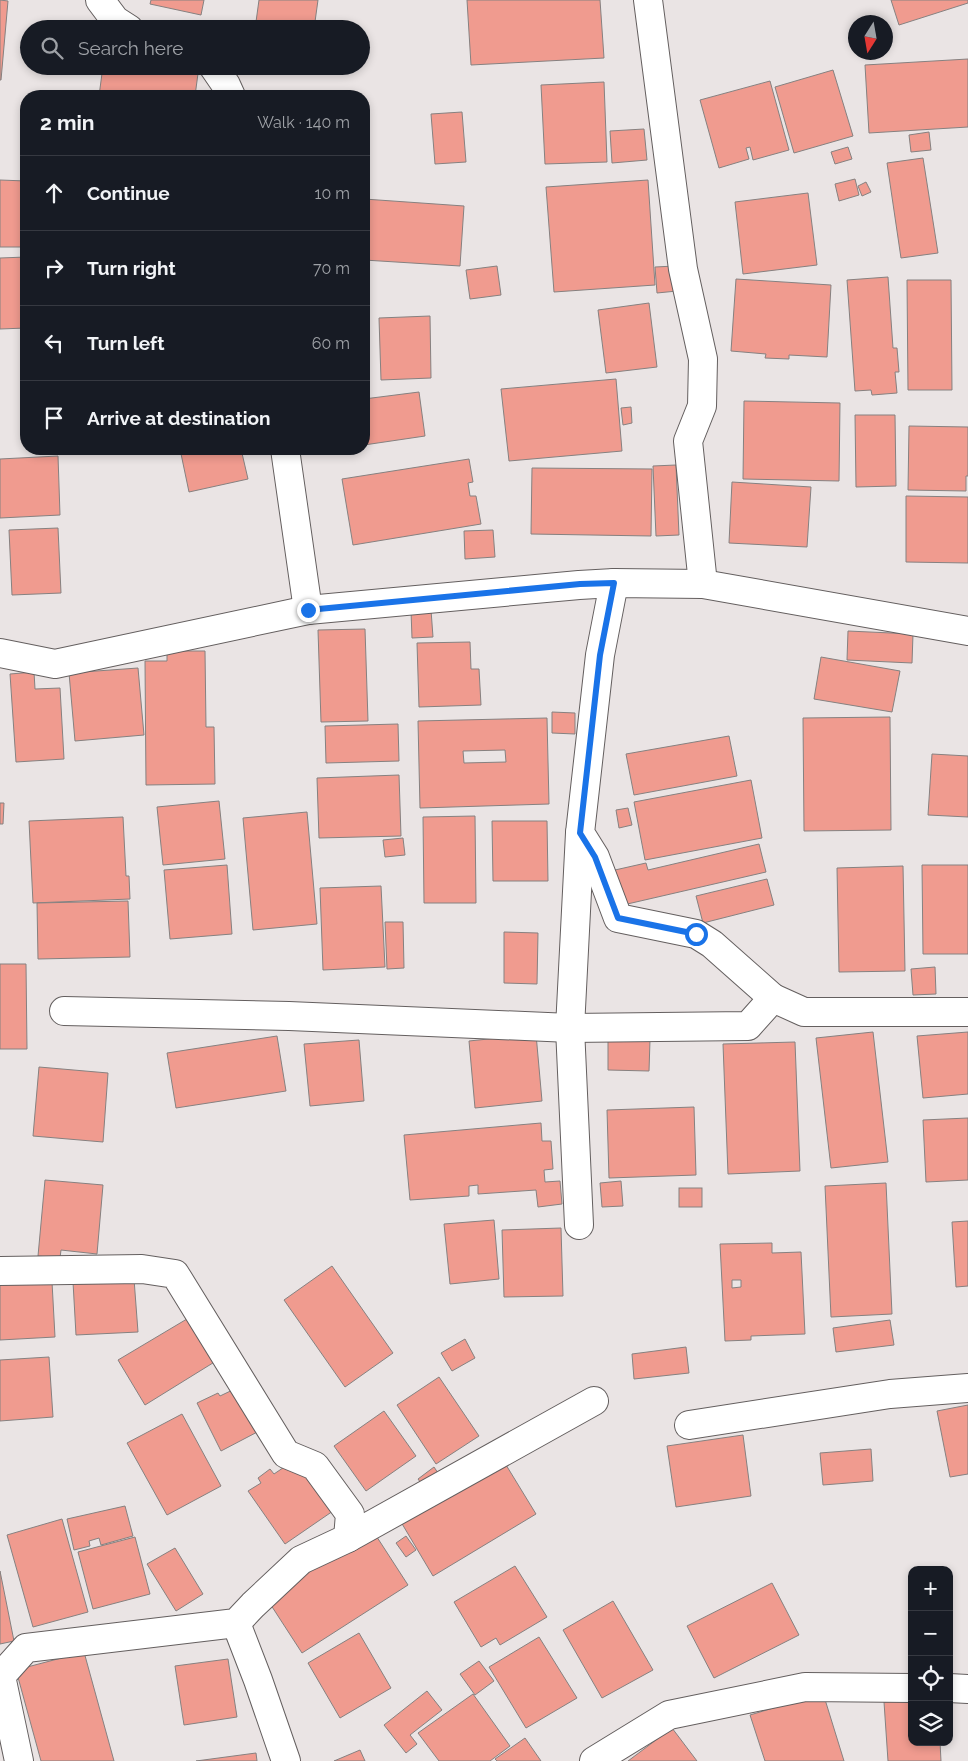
<!DOCTYPE html>
<meta charset="utf-8">
<style>
:root{--surface:#171b24;--page:#242831;--text:#f1f3f6;--muted:#9ea1a6;--line:#363941}
body{margin:0;font-family:Raleway,sans-serif;background:var(--page);color:var(--text)}
.controls{position:absolute;right:15px;bottom:15px;display:grid;overflow:hidden;border-radius:10px;box-shadow:0 2px 8px #0003}
.controls button{width:45px;height:45px;display:grid;place-items:center;padding:0;border:0;border-bottom:1px solid var(--line);background:var(--surface);color:var(--text);font:25px sans-serif}
.compass{position:absolute;left:848px;top:15px;width:45px;height:45px;border-radius:50%;background:var(--surface);box-shadow:0 2px 8px #0003;rotate:191deg}
.stop{position:absolute;width:15px;height:15px;margin:-11px;border:4px solid #1a73e8;border-radius:50%;background:#fff}
.stop.end{background:#1a73e8;border-color:#fff;box-shadow:0 1px 5px #0008}
.list{margin:0;padding:0;list-style:none}
h2{display:flex;justify-content:space-between;align-items:center;height:65px;margin:0;padding:0 20px;font-size:21px}
h2 small{font-size:16px;font-weight:400;color:var(--muted)}
.list li{display:grid;grid-template-columns:32px 1fr auto;gap:15px;align-items:center;box-sizing:border-box;height:75px;padding:0 20px;border-top:1px solid var(--line)}
.list b{display:block;font-size:19px;white-space:nowrap}
.list em{font-size:16px;font-style:normal;color:var(--muted)}
.icon{flex:none;width:28px;height:28px;fill:none;stroke:currentColor;stroke-width:2;stroke-linecap:round;stroke-linejoin:round}
.map{position:relative;flex:none;width:968px;height:1761px;overflow:hidden}
.search{position:absolute;background:var(--surface);box-shadow:0 2px 8px #0003;left:20px;top:20px;width:350px;height:55px;display:flex;align-items:center;gap:12px;box-sizing:border-box;padding:0 18px;border-radius:28px;color:var(--muted);font-size:19px}
.panel{position:absolute;background:var(--surface);box-shadow:0 2px 8px #0003;left:20px;top:90px;width:350px;height:365px;border-radius:20px}
.map>svg:first-child{display:block}
.building{fill:#f09b8f;stroke:#868180;fill-rule:evenodd}
.lines{fill:none;stroke-linecap:round;stroke-linejoin:round}
.minor-casing{stroke:#645f5f;stroke-width:30}
.minor{stroke:#fff;stroke-width:28}
.route{stroke:#1a73e8;stroke-width:6}
</style>
<div class="map">
<svg width="968" height="1761" viewBox="0 0 968 1761">
<rect width="100%" height="100%" fill="#eae4e4"/>
<g class="building">
<polygon points="0,0 8,1 1,80 0,80"/>
<polygon points="151,0 204,0 201,15 150,4"/>
<polygon points="259,0 318,0 314,29 255,29"/>
<polygon points="467,0 600,0 604,58 471,65"/>
<polygon points="891,0 968,0 968,3 899,25"/>
<polygon points="968,59 968,127 869,133 865,65"/>
<polygon points="103,66 199,66 195,96 99,96"/>
<polygon points="833,70 853,136 794,153 775,87"/>
<polygon points="770,81 789,150 753,160 750,147 746,148 749,159 719,168 700,100"/>
<polygon points="604,82 607,162 545,164 541,85"/>
<polygon points="462,112 466,162 435,164 431,114"/>
<polygon points="644,129 647,160 612,163 610,131"/>
<polygon points="929,132 931,150 911,152 909,135"/>
<polygon points="848,147 852,159 835,164 831,152"/>
<polygon points="923,158 938,253 901,258 887,163"/>
<polygon points="855,179 859,195 839,201 835,184"/>
<polygon points="0,180 26,181 26,247 0,247"/>
<polygon points="648,180 655,285 554,292 546,187"/>
<polygon points="866,182 871,192 862,196 858,186"/>
<polygon points="808,193 817,265 743,274 735,202"/>
<polygon points="364,199 464,206 460,266 364,260"/>
<polygon points="26,257 26,328 0,329 0,258"/>
<polygon points="497,266 501,295 470,299 466,270"/>
<polygon points="675,266 677,291 657,293 655,267"/>
<polygon points="888,277 893,348 897,348 899,372 895,372 897,393 872,395 871,390 855,391 847,280"/>
<polygon points="736,279 831,285 827,357 789,355 789,359 765,358 766,354 731,351"/>
<polygon points="907,280 951,280 952,390 908,390"/>
<polygon points="649,303 657,367 606,373 598,310"/>
<polygon points="430,316 431,378 381,380 379,318"/>
<polygon points="616,379 622,451 509,461 501,389"/>
<polygon points="419,392 425,436 364,445 364,399"/>
<polygon points="744,401 840,403 839,481 743,479"/>
<polygon points="631,407 632,423 623,425 621,408"/>
<polygon points="855,415 895,415 896,486 856,487"/>
<polygon points="909,426 968,427 968,476 966,476 966,491 908,490"/>
<polygon points="180,449 241,449 248,479 189,492"/>
<polygon points="58,456 60,515 0,518 0,459"/>
<polygon points="469,459 473,482 468,483 470,496 476,496 481,524 353,545 342,479"/>
<polygon points="676,465 679,535 656,536 653,466"/>
<polygon points="532,468 652,469 651,536 531,534"/>
<polygon points="732,482 811,487 807,547 729,543"/>
<polygon points="906,496 968,497 968,563 906,562"/>
<polygon points="58,528 61,593 12,595 9,530"/>
<polygon points="493,530 495,557 465,559 464,531"/>
<polygon points="431,610 433,637 412,638 411,611"/>
<polygon points="365,629 368,721 321,722 318,630"/>
<polygon points="848,631 913,634 912,663 847,660"/>
<polygon points="470,642 471,669 479,669 481,705 419,707 417,643"/>
<polygon points="167,651 205,651 206,727 214,727 215,784 146,785 145,661 167,661"/>
<polygon points="821,657 900,671 892,712 814,699"/>
<polygon points="138,668 144,735 75,741 69,673"/>
<polygon points="34,672 35,689 60,688 64,759 16,762 10,674"/>
<polygon points="552,712 575,713 575,734 552,733"/>
<polygon points="890,717 891,830 804,831 803,718"/>
<path d="M547 718 549 804 420 808 418 721ZM505 750 506 762 464 763 463 751Z"/>
<polygon points="398,724 399,761 326,763 325,726"/>
<polygon points="729,736 737,776 634,795 626,754"/>
<polygon points="932,754 968,756 968,817 928,815"/>
<polygon points="399,775 401,836 319,838 317,778"/>
<polygon points="751,780 762,838 645,860 634,802"/>
<polygon points="219,801 225,859 163,865 157,807"/>
<polygon points="0,803 4,803 3,824 0,824"/>
<polygon points="628,808 632,825 619,828 616,810"/>
<polygon points="307,812 317,924 253,930 243,818"/>
<polygon points="475,816 476,903 424,903 423,817"/>
<polygon points="123,817 126,876 129,876 130,899 33,903 29,821"/>
<polygon points="492,821 547,821 548,881 493,881"/>
<polygon points="403,838 405,855 385,857 383,840"/>
<polygon points="759,844 766,872 623,905 615,870 646,863 648,870"/>
<polygon points="227,865 232,934 170,939 164,870"/>
<polygon points="922,865 968,865 968,954 923,954"/>
<polygon points="903,866 905,971 839,972 837,868"/>
<polygon points="767,879 774,905 703,923 696,896"/>
<polygon points="381,886 385,967 323,970 320,888"/>
<polygon points="128,901 130,957 38,959 37,903"/>
<polygon points="385,922 403,922 404,968 387,969"/>
<polygon points="504,932 538,933 537,984 504,983"/>
<polygon points="0,964 26,964 27,1049 0,1049"/>
<polygon points="935,967 936,994 913,995 911,969"/>
<polygon points="873,1032 888,1162 831,1168 816,1038"/>
<polygon points="968,1032 968,1094 923,1098 917,1036"/>
<polygon points="536,1034 542,1101 475,1108 469,1041"/>
<polygon points="277,1036 286,1091 176,1108 167,1053"/>
<polygon points="608,1039 650,1040 649,1071 608,1070"/>
<polygon points="359,1040 364,1101 310,1106 304,1044"/>
<polygon points="795,1042 800,1171 728,1174 723,1044"/>
<polygon points="39,1067 108,1073 103,1142 33,1136"/>
<polygon points="694,1107 696,1175 609,1178 607,1110"/>
<polygon points="968,1118 968,1180 926,1182 923,1120"/>
<polygon points="541,1123 542,1141 551,1141 553,1169 544,1170 545,1182 560,1181 562,1204 538,1207 536,1190 478,1194 478,1185 469,1186 469,1196 410,1200 404,1135"/>
<polygon points="45,1180 103,1185 97,1254 61,1250 60,1258 38,1256"/>
<polygon points="621,1181 623,1206 602,1207 600,1183"/>
<polygon points="886,1183 892,1314 831,1317 825,1186"/>
<rect x="679" y="1188" width="23" height="19"/>
<polygon points="494,1220 499,1279 450,1284 444,1224"/>
<polygon points="968,1221 968,1286 956,1287 952,1222"/>
<polygon points="561,1228 563,1296 504,1297 502,1230"/>
<path d="M772 1243V1253L801 1252 805 1334 751 1336V1340L725 1341 720 1244ZM732 1280H741V1287L732 1288Z"/>
<polygon points="332,1266 393,1353 345,1387 284,1300"/>
<polygon points="134,1279 138,1332 76,1335 73,1282"/>
<polygon points="52,1282 55,1337 0,1340 0,1284"/>
<polygon points="202,1310 229,1353 145,1405 118,1360"/>
<polygon points="890,1320 894,1345 836,1352 833,1328"/>
<polygon points="465,1339 475,1358 452,1371 441,1353"/>
<polygon points="686,1347 689,1373 634,1379 632,1354"/>
<polygon points="49,1357 53,1417 0,1421 0,1360"/>
<polygon points="439,1377 479,1436 436,1464 397,1405"/>
<polygon points="241,1386 263,1429 221,1451 197,1403 218,1393 220,1396"/>
<polygon points="968,1405 968,1474 950,1477 937,1411"/>
<polygon points="384,1411 416,1456 366,1491 334,1446"/>
<polygon points="182,1414 221,1486 167,1515 127,1443"/>
<polygon points="743,1435 751,1496 676,1507 667,1446"/>
<polygon points="871,1449 873,1481 823,1485 820,1453"/>
<polygon points="296,1459 333,1511 285,1544 248,1491 261,1483 258,1478 270,1469 274,1474"/>
<polygon points="503,1460 536,1514 433,1576 401,1522"/>
<polygon points="434,1467 442,1479 426,1490 418,1479"/>
<polygon points="125,1506 133,1536 101,1545 99,1538 89,1541 90,1546 74,1550 67,1519"/>
<polygon points="62,1519 88,1612 33,1627 7,1535"/>
<polygon points="373,1531 408,1585 302,1653 267,1599"/>
<polygon points="406,1536 416,1550 406,1557 396,1543"/>
<polygon points="135,1537 150,1594 93,1609 78,1552"/>
<polygon points="175,1548 203,1594 176,1611 147,1564"/>
<polygon points="515,1566 547,1617 500,1645 496,1638 481,1647 454,1602"/>
<polygon points="0,1571 14,1641 0,1644"/>
<polygon points="772,1583 799,1635 714,1678 687,1626"/>
<polygon points="613,1601 653,1670 602,1698 563,1630"/>
<polygon points="359,1633 391,1688 340,1718 308,1663"/>
<polygon points="539,1637 577,1698 526,1728 489,1667"/>
<polygon points="84,1652 114,1761 41,1761 16,1670"/>
<polygon points="228,1659 237,1717 184,1725 175,1666"/>
<polygon points="479,1661 494,1681 475,1695 460,1674"/>
<polygon points="427,1691 442,1710 410,1735 417,1744 406,1753 384,1725"/>
<polygon points="823,1693 844,1761 765,1761 750,1715"/>
<polygon points="473,1694 510,1746 490,1761 439,1761 418,1733"/>
<polygon points="912,1700 912,1742 940,1742 941,1761 888,1761 884,1702"/>
<polygon points="672,1728 697,1761 628,1761"/>
<polygon points="525,1738 541,1761 497,1761 495,1759"/>
<polygon points="360,1750 365,1761 334,1761"/>
<polygon points="256,1753 257,1761 196,1761"/>
</g>
<g class="lines">
<g class="minor-casing">
<g id="minor">
<polyline points="100,0 115,20 129,29"/>
<polyline points="648,0 683,269 703,359 702,406 688,441 703,584"/>
<polyline points="213,66 226,85 231,96"/>
<polyline points="285,449 308,610"/>
<polyline points="614,583 600,655 580,833 595,857 618,918 696,934 712,944 773,998"/>
<polyline points="0,653 55,664 308,610 579,585 614,583 703,584 968,631"/>
<polyline points="64,1011 289,1016 570,1028 748,1026 773,998 804,1012 968,1012"/>
<polyline points="579,1225 570,1028 580,833"/>
<polyline points="0,1271 142,1269 175,1274 286,1454 315,1466 350,1514 348,1538 301,1560 253,1605 236,1623 26,1648 1,1676 19,1761"/>
<polyline points="689,1425 890,1394 968,1388"/>
<polyline points="348,1538 594,1401"/>
<polyline points="236,1623 258,1680 286,1761"/>
<polyline points="949,1688 968,1689"/>
<polyline points="594,1761 669,1715 805,1687 912,1688"/>
</g>
</g>
<use href="#minor" class="minor"/>
</g>
<g class="lines">
<polyline class="route" points="308,610 580,584 614,583 600,655 580,833 595,857 618,918 696,934"/>
</g>
</svg>
<div class="controls">
<button>+</button>
<button>−</button>
<button><svg class="icon" aria-label="locate" viewBox="0 0 24 24"><circle cx="12" cy="12" r="6"/><path d="M12 2v4M12 18v4M2 12h4M18 12h4"/></svg></button>
<button><svg class="icon" aria-label="layers" viewBox="0 0 24 24"><path d="M12 4l9 5-9 5-9-5zM3 14l9 5 9-5"/></svg></button>
</div>
<svg class="compass" viewBox="-18 -18 36 36"><path d="M0-13l5 13h-10z" fill="#e53935"/><path d="M0 13l5-13h-10z" fill="#9ea1a6"/></svg>
<div class="stop" style="left:696px;top:934px"></div>
<div class="stop end" style="left:308px;top:610px"></div>
<div class="search"><svg class="icon" aria-label="search" viewBox="0 0 24 24"><circle cx="10" cy="10" r="6"/><path d="M15 15l6 6"/></svg>Search here</div>
<section class="panel">
<h2>2 min<small>Walk · 140 m</small></h2>
<ul class="list">
<li><svg class="icon" aria-label="ahead" viewBox="0 0 24 24"><path d="M12 20V5M6 11l6-6 6 6"/></svg><div><b>Continue</b></div><em>10 m</em></li>
<li><svg class="icon" aria-label="right" viewBox="0 0 24 24"><path d="M7 20v-9h11M14 6l5 5-5 5"/></svg><div><b>Turn right</b></div><em>70 m</em></li>
<li><svg class="icon" aria-label="left" viewBox="0 0 24 24"><path d="M17 20v-9H6M10 6l-5 5 5 5"/></svg><div><b>Turn left</b></div><em>60 m</em></li>
<li><svg class="icon" aria-label="arrive" viewBox="0 0 24 24"><path d="M6 21V4h12l-3 4 3 4H6"/></svg><div><b>Arrive at destination</b></div></li>
</ul>
</section>
</div>
